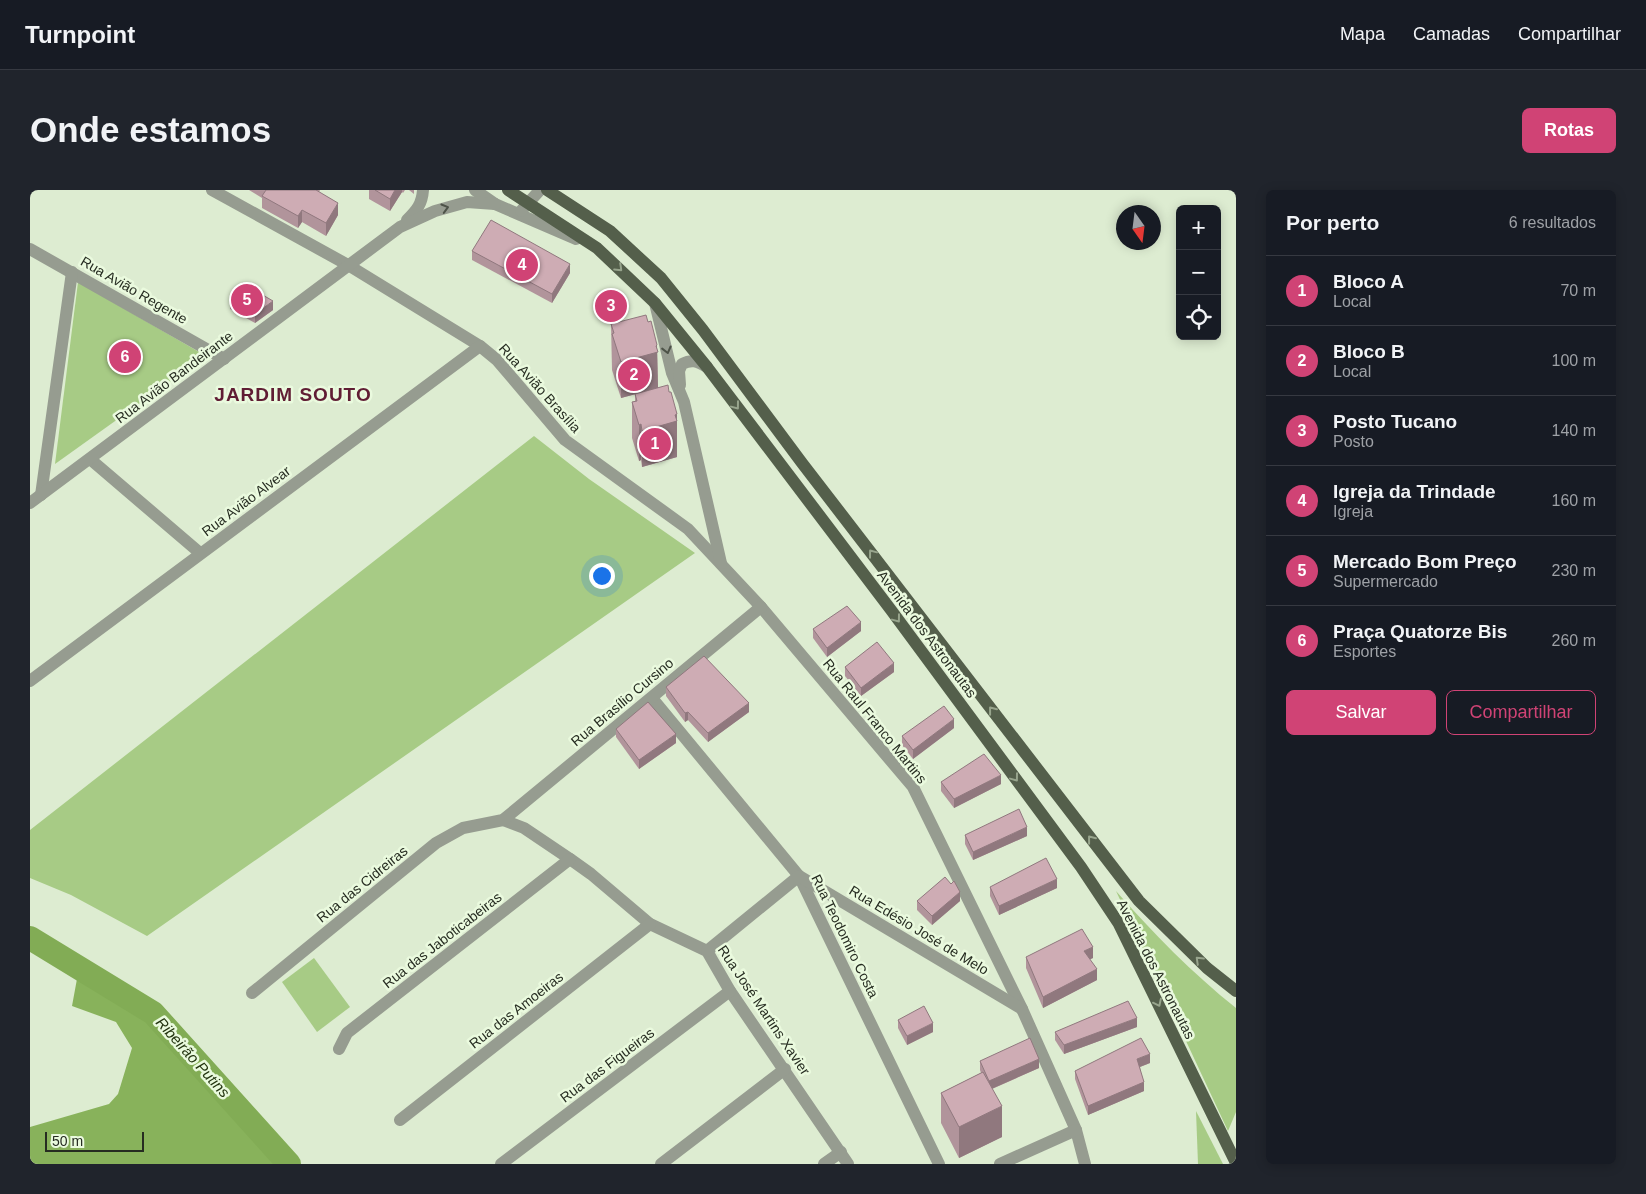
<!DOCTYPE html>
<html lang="pt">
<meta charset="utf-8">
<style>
:root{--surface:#171b24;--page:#20242c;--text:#f1f3f6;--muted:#9ea1a6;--line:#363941;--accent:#d04375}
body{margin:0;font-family:Arial,sans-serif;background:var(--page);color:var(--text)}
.controls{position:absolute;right:15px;top:15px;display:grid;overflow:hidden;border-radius:8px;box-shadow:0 2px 12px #0003}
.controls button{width:45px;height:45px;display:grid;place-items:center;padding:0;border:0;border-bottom:1px solid var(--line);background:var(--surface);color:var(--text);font:25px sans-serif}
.compass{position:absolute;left:1086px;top:15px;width:45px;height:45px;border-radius:50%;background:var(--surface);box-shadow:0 2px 12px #0003;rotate:166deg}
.scale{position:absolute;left:15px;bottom:12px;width:99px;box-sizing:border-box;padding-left:5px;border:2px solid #262c21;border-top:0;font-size:14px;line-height:18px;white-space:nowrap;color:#262c21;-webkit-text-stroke:4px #eafade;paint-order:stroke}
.you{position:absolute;left:571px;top:385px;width:18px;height:18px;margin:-12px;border:4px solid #fff;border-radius:50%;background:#1a73e8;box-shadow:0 0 0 8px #1a73e833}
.badge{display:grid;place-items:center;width:32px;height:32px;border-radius:50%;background:var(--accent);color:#fff;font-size:16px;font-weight:700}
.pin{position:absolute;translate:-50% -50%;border:2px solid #fff;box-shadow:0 1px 5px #0006}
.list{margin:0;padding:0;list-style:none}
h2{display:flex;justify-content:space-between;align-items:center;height:65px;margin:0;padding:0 20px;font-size:21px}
h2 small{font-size:16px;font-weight:400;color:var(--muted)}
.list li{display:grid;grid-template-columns:32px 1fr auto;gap:15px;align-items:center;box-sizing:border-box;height:70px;padding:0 20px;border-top:1px solid var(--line)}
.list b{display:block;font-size:19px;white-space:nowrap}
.list p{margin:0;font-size:16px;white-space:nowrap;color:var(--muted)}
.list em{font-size:16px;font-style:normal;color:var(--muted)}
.actions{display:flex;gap:10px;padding:15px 20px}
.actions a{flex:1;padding:11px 0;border:1px solid var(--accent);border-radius:8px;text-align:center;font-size:18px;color:var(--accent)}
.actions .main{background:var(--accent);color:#fff}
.icon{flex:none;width:28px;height:28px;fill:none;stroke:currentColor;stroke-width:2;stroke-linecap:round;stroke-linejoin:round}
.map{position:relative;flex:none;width:1206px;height:974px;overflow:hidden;border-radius:8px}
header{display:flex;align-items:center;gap:30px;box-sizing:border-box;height:70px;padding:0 25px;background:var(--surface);border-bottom:1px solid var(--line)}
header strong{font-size:24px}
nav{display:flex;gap:28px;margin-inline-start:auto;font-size:18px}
.intro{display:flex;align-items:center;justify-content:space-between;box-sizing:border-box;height:120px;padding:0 30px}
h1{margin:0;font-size:35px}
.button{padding:12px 22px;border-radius:8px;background:var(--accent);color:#fff;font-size:18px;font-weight:700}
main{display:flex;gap:30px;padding:0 30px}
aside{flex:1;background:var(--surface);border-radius:8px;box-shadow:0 2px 12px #0003}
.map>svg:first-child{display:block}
.green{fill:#a7cb85}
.forest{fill:#88b25b}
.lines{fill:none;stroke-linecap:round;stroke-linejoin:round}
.river{stroke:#82ac55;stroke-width:24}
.minor{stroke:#969c90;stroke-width:12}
.major{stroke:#545f4b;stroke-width:12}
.wall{fill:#b1949b}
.shaded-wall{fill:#90787e}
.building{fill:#ceacb4;stroke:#90787e}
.oneway{stroke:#4d5348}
.oneway2{stroke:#98a58d}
.labels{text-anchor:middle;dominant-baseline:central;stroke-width:5;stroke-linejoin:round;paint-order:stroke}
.street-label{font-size:14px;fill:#262c21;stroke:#eafade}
.water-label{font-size:15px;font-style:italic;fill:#233410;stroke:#eafade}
.district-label{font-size:19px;font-weight:bold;letter-spacing:1px;fill:#601d34;stroke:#eafade}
</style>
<header>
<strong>Turnpoint</strong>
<nav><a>Mapa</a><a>Camadas</a><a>Compartilhar</a></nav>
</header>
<div class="intro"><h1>Onde estamos</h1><a class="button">Rotas</a></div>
<main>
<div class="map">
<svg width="1206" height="974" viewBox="0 0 1206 974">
<rect width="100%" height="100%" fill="#ddecd1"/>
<g class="green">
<polygon points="48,92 176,166 25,274"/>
<polygon points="504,246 559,289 665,363 117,746 41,705 0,688 0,640"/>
<path d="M1086 701C1123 743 1162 783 1206 818V922L1198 941Z"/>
<polygon points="284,768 320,817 287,842 252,792"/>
<polygon points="1166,921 1193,974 1168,974"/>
</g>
<polygon class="forest" points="49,778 123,823 259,974 0,974 0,937 79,914 88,904 102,858 86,832 42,816"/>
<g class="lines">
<polyline class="river" points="0,748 123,823 259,974"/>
<g class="minor">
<polyline points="182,0 318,75 450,156 467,170 535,250 658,339 731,417 883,597 992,819 1046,940 1055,974"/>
<polyline points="445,0 465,14 546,49"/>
<polyline points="491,21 510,0"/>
<path d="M377 30C387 20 392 14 393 0"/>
<polyline points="0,59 194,169"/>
<polyline points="625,113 642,183 654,212 691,373"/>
<path d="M650 195 649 181 652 174C662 169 667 171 677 177"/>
<polyline points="60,269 170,363"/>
<polyline points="11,305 42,82"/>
<polyline points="0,313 370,37 405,21 437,12 465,14"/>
<polyline points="0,491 450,156"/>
<polyline points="622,508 769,686 909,974"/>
<polyline points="473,630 494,638 540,669 561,684 620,734 677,761 700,801 818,974"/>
<polyline points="677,761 769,686 992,819"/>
<polyline points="222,803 406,653 433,638 473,630 731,417"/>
<polyline points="309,859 317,843 540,669"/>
<polyline points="370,930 620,734"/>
<polyline points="471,974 700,801"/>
<polyline points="631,974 755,879"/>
<polyline points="794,974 811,962"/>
<polyline points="970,974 1046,940"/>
</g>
<g class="major">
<polyline points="478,0 567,58 625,113 677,177 861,420 1051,677 1089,734 1206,973"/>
<polyline points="517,0 580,41 631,88 673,140 772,273 1109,711 1177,778 1206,801"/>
</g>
</g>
<g class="wall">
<polygon points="219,0 290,0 289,2 308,25 296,46 272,32 268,38 232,18 232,8"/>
<polygon points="339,0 375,0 373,3 372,2 360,21 339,9"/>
<polygon points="379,0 384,0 384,4"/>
<polygon points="442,61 540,83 522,113 442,70"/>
<polygon points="200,110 243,120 225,133 200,119"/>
<polygon points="581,134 627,160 628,198 591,208 582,180"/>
<polygon points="639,202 647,224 647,267 612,277 611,270 609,271 602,248 602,212 605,211 605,204"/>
<polygon points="783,439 831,441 797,467 783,448"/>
<polygon points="815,477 864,482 831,506 815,486"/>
<polygon points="636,497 719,522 678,552 658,530 655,532 636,506"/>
<polygon points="924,538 883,569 872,555 872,546"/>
<polygon points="586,539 646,553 609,579 586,547"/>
<polygon points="911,592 971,594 924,618 911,601"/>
<polygon points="935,645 997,646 943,670 935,654"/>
<polygon points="960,697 1027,698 969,725 960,706"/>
<polygon points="887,711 930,711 902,735 887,720"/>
<polygon points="996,767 1063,768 1060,769 1067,790 1013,818 996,778"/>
<polygon points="868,830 903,842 877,855 868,838"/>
<polygon points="1107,837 1034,864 1025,850 1025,842"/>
<polygon points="950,871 1009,878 962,899 972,947 929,968 911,933 911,903 951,883 950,880"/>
<polygon points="1120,873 1110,877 1114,901 1058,925 1045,889 1045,881"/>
</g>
<g class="shaded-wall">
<polygon points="365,0 372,0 372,2 360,21 360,9"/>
<polygon points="308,13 308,25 296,46 296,33"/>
<polygon points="272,20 272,32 268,38 268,26"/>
<polygon points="540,74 540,83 522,113 522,104"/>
<polygon points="243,111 243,120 225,133 225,124"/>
<polygon points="627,155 628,198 591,208 591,172"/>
<polygon points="647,224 647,267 612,277 612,241"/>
<polygon points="611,234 611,270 609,271 609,235"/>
<polygon points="831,432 831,441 797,467 797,458"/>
<polygon points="864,473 864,482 831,506 831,498"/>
<polygon points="719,513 719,522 678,552 678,543"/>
<polygon points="658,522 658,530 655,532 655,523"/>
<polygon points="924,529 924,538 883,569 883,560"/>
<polygon points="646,544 646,553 609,579 609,570"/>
<polygon points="971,585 971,594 924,618 924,609"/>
<polygon points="997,637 997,646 943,670 943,662"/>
<polygon points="1027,689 1027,698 969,725 969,716"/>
<polygon points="930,702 930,711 902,735 902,726"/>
<polygon points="1063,757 1063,768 1054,772 1054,761"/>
<polygon points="1067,779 1067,790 1013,818 1013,807"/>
<polygon points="1107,828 1107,837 1034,864 1034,855"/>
<polygon points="903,833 903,842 877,855 877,846"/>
<polygon points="1120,864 1120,873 1107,878 1107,869"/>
<polygon points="1009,869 1009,878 959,900 959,891"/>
<polygon points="1114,892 1114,901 1058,925 1058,916"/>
<polygon points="972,916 972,947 929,968 929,937"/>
</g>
<g class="building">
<polygon points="236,0 286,0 308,13 296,33 272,20 268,26 232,6"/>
<polygon points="345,0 365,0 360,9"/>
<polygon points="461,30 540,74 522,104 442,61"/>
<polygon points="212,93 243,111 225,124 200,110"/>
<polygon points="616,125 618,132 621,131 627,155 626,156 628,162 591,172 582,144 584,143 581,134"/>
<polygon points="638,195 639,202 641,202 647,224 645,225 647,231 612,241 611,234 609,235 602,212 607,211 605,204"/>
<polygon points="817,416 831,432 797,458 783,439"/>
<polygon points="847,452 864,473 831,498 815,477"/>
<polygon points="674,466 719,513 678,543 658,522 655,523 636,497"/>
<polygon points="618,512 646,544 609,570 586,539"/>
<polygon points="914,516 924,529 883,560 872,546"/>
<polygon points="954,564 971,585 924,609 911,592"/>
<polygon points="989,619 997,637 943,662 935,645"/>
<polygon points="1016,668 1027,689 969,716 960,697"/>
<polygon points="915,687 921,694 924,691 930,702 902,726 887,711"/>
<polygon points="1052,739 1063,757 1054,761 1067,779 1013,807 996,767"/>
<polygon points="1098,811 1107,828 1034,855 1025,842"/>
<polygon points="894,816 903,833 877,846 868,830"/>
<polygon points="1000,848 1009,869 959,891 950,871"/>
<polygon points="1111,848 1120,864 1107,869 1114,892 1058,916 1045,881"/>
<polygon points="953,882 972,916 929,937 911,903"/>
</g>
<defs><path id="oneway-chevron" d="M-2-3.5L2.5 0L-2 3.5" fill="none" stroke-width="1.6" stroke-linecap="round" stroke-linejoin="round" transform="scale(1.25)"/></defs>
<g class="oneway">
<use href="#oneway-chevron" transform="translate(415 18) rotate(-16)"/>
<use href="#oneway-chevron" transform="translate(637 160) rotate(76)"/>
</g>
<g class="oneway2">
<use href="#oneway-chevron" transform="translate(589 78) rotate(44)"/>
<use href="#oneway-chevron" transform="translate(706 216) rotate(53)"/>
<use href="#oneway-chevron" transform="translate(842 363) rotate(-127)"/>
<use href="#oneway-chevron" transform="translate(867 429) rotate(53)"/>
<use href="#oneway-chevron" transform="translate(962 520) rotate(-128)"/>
<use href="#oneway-chevron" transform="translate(985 588) rotate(53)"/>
<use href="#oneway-chevron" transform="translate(1061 649) rotate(-128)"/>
<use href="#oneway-chevron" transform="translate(1169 770) rotate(-136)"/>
<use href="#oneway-chevron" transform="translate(1128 813) rotate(64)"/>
</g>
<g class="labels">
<g class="street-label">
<text transform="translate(104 100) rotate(30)">Rua Avião Regente</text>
<text transform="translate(144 187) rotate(-37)">Rua Avião Bandeirante</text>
<text transform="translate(510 198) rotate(48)">Rua Avião Brasília</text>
<text transform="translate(216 311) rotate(-37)">Rua Avião Alvear</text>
<text transform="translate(897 444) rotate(53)">Avenida dos Astronautas</text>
<text transform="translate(592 512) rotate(-40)">Rua Brasílio Cursino</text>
<text transform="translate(845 531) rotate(51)">Rua Raul Franco Martins</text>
<text transform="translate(332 694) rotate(-39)">Rua das Cidreiras</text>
<text transform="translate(889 740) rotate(31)">Rua Edésio José de Melo</text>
<text transform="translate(815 746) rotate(64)">Rua Teodomiro Costa</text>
<text transform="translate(412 750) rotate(-38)">Rua das Jaboticabeiras</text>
<text transform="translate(1126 779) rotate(63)">Avenida dos Astronautas</text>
<text transform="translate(486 820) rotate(-38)">Rua das Amoeiras</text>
<text transform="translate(734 820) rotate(56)">Rua José Martins Xavier</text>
<text transform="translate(577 875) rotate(-37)">Rua das Figueiras</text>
</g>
<g class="water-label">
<text transform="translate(163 867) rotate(48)">Ribeirão Putins</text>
</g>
<g class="district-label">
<text x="263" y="204">JARDIM SOUTO</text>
</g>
</g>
</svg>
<div class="controls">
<button>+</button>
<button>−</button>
<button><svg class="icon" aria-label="locate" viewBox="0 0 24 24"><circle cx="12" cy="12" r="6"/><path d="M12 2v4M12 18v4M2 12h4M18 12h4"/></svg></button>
</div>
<svg class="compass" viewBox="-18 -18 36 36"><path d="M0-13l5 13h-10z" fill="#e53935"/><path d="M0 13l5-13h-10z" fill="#9ea1a6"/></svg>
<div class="scale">50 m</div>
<div class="you"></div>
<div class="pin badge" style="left:625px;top:254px">1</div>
<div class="pin badge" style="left:604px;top:185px">2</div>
<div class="pin badge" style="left:581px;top:116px">3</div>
<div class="pin badge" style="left:492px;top:75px">4</div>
<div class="pin badge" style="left:217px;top:110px">5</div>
<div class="pin badge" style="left:95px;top:167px">6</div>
</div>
<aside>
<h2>Por perto<small>6 resultados</small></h2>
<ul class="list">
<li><span class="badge">1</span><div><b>Bloco A</b><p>Local</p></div><em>70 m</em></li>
<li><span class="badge">2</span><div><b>Bloco B</b><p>Local</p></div><em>100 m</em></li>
<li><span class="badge">3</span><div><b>Posto Tucano</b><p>Posto</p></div><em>140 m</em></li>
<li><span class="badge">4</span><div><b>Igreja da Trindade</b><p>Igreja</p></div><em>160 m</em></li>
<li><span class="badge">5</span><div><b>Mercado Bom Preço</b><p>Supermercado</p></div><em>230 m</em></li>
<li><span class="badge">6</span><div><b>Praça Quatorze Bis</b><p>Esportes</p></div><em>260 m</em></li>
</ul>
<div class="actions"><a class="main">Salvar</a><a>Compartilhar</a></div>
</aside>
</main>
